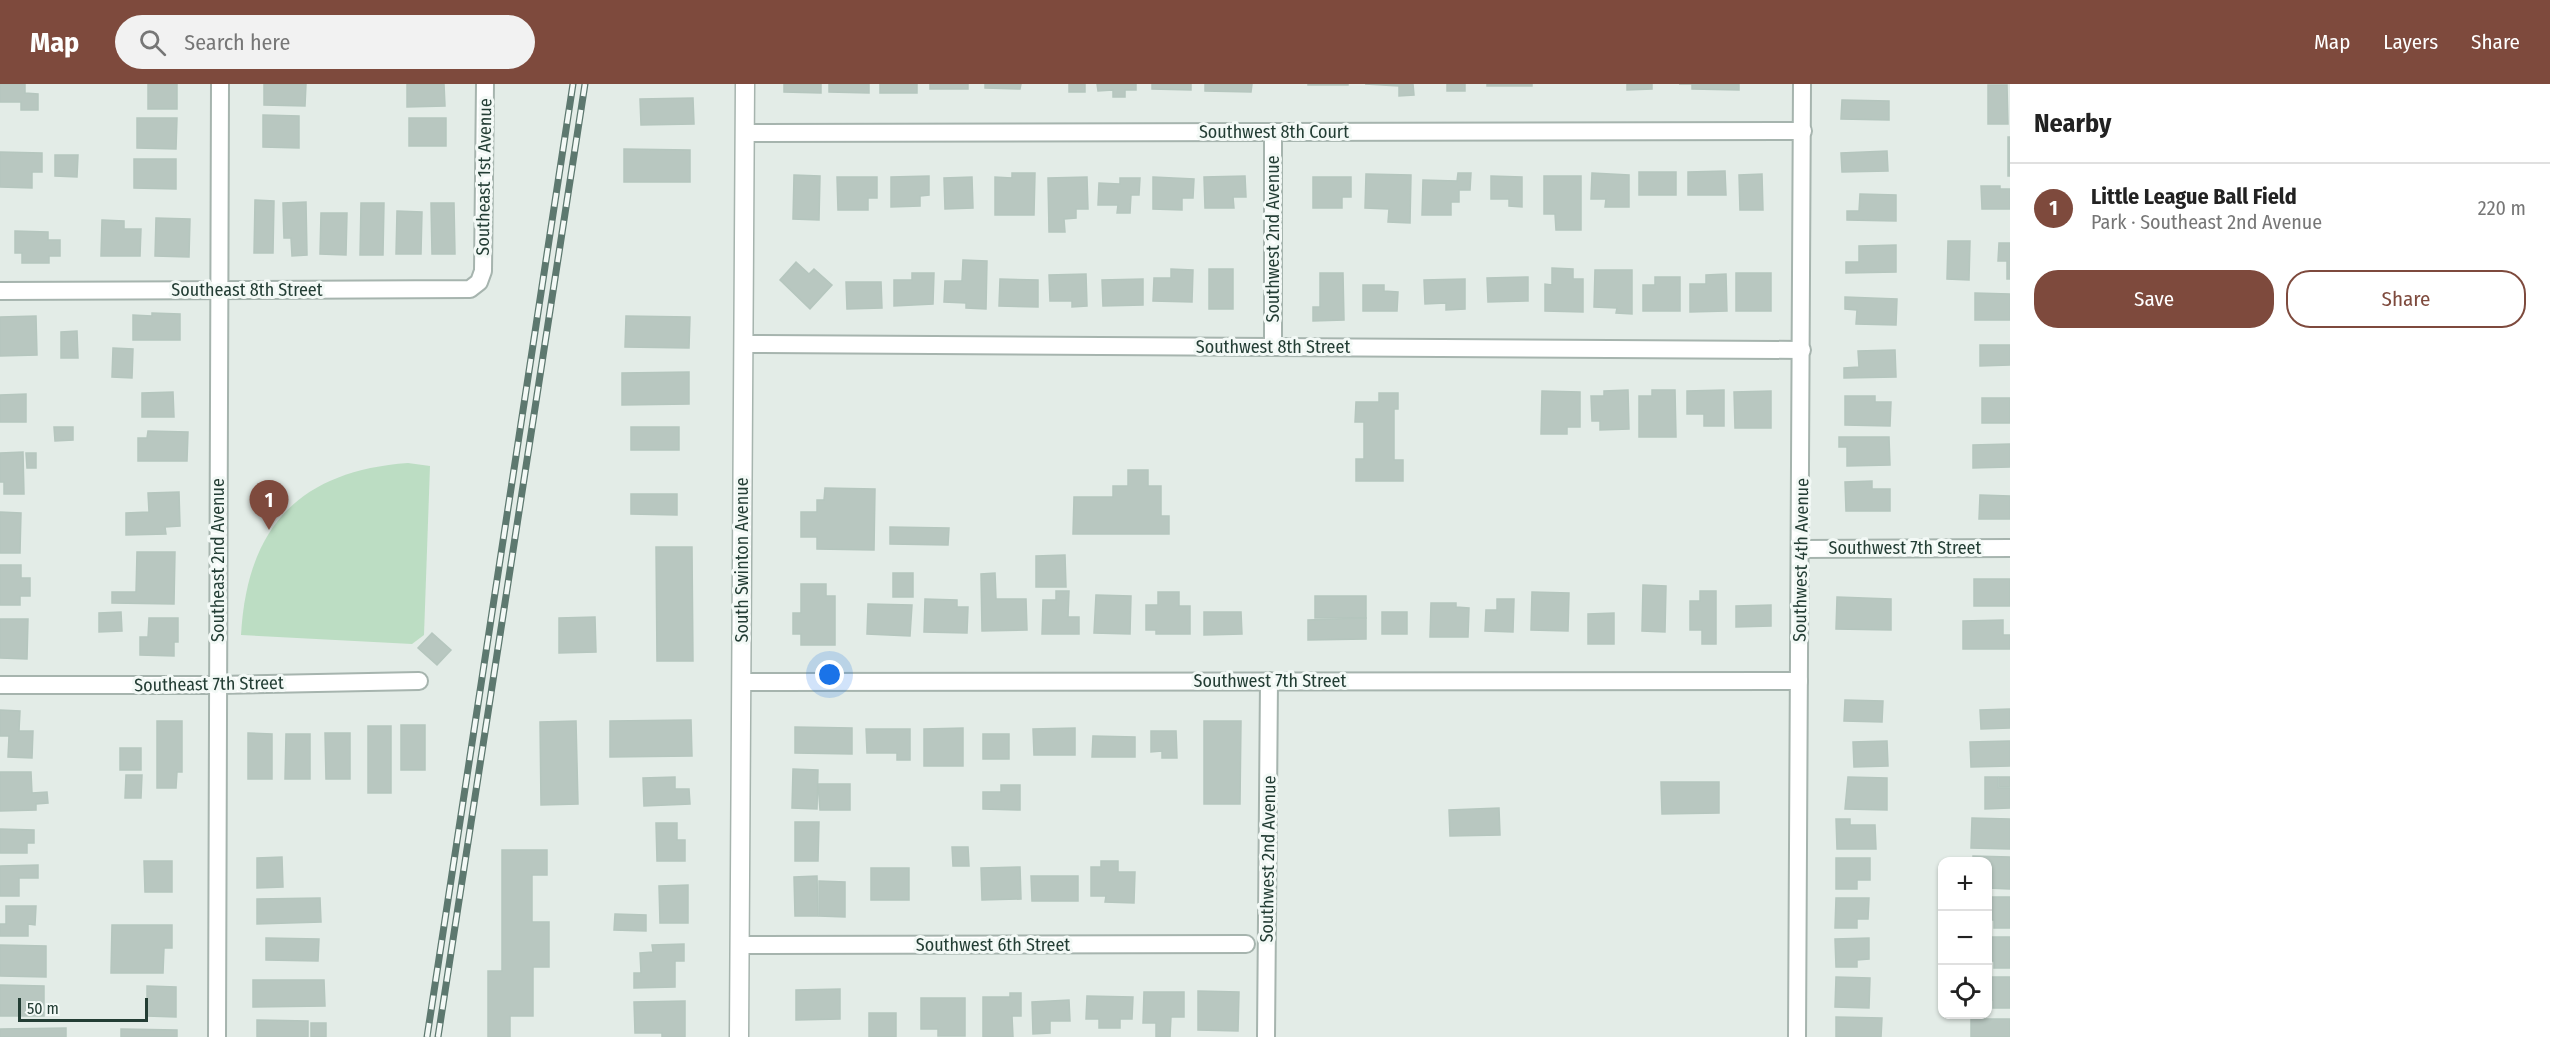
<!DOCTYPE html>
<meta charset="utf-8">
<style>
:root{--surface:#fff;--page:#f2f2f2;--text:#222;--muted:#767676;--line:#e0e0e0;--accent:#7e4a3d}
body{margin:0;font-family:"Fira Sans Condensed",sans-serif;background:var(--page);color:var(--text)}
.controls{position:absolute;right:18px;bottom:18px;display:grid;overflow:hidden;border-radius:12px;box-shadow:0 2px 4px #0004}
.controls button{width:54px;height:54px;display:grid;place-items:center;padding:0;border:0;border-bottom:2px solid var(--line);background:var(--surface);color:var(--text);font:30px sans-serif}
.scale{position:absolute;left:18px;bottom:15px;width:130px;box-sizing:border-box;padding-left:6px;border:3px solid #233d34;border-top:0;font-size:16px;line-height:21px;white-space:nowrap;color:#233d34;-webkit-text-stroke:4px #f3f9f6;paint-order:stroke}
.you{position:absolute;left:830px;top:591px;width:21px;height:21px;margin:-15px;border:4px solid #fff;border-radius:50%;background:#1a73e8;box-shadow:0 0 0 9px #1a73e833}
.badge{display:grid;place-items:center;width:39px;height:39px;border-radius:50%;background:var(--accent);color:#fff;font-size:20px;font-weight:700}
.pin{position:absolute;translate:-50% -50px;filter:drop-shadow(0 2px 3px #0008)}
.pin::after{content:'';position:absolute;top:32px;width:21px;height:18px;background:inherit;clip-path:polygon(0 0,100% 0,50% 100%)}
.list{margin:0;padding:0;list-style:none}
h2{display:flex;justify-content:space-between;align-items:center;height:78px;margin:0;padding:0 24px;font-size:26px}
h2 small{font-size:20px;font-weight:400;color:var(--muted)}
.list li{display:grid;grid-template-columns:39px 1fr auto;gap:18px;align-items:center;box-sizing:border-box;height:90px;padding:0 24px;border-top:2px solid var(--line)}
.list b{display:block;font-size:22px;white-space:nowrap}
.list p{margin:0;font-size:20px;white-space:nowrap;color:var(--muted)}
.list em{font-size:20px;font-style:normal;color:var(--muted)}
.actions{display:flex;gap:12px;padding:18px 24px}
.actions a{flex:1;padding:14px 0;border:2px solid var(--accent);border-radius:24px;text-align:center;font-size:21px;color:var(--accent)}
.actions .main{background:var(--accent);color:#fff}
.icon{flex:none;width:33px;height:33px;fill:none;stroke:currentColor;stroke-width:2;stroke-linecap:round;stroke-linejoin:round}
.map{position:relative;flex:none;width:2010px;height:953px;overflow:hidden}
header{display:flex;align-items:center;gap:36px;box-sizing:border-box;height:84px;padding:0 30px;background:var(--accent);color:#fff}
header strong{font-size:28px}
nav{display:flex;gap:33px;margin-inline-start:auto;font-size:21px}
.search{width:420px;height:54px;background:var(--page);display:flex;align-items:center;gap:15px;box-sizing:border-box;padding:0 21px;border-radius:33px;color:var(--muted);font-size:22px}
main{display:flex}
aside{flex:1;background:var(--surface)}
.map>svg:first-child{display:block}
.green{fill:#bcddc3}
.building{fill:#b8c7c0;stroke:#b5c6be;stroke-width:1.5}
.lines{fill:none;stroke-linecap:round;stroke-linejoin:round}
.minor-casing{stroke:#a6b4ae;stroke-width:20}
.tertiary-casing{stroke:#a6b4ae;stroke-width:21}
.minor{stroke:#fff;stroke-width:16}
.tertiary{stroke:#fff;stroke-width:18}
.rail-casing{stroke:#5d786f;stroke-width:7}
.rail{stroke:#f3f9f6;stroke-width:4.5;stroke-dasharray:14;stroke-linecap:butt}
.labels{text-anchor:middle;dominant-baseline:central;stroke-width:6;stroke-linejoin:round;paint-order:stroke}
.street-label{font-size:18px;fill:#233d34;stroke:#f3f9f6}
</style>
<header>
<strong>Map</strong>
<div class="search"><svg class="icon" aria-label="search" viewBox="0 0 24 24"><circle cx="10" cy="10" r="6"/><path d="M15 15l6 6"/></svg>Search here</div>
<nav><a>Map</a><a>Layers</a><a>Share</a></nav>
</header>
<main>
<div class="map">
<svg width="2010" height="953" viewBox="0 0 2010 953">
<rect width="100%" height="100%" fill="#e3ece7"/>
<path class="green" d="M408 379 430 382 424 551 412 560 241 551C247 443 299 387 408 379Z"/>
<g class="building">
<polygon points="0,0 25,0 25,9 38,10 38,26 21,26 21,18 0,18"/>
<rect x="148" y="0" width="29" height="25"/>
<polygon points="264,0 306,0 305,22 264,21"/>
<polygon points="407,0 444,0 445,22 407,23"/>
<polygon points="784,0 821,0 821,9 784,8"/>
<polygon points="829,0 869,0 869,9 829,8"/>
<rect x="880" y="0" width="37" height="9"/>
<rect x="930" y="0" width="38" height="5"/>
<polygon points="985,0 1021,0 1020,5 985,4"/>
<rect x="1069" y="0" width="16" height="8"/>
<polygon points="1097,0 1136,0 1136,6 1125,6 1125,13 1113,13 1113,6 1098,7"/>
<polygon points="1152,0 1191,0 1191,6 1152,5"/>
<polygon points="1205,0 1252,0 1251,8 1205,7"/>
<rect x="1308" y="0" width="40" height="1"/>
<polygon points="1365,0 1413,0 1414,11 1399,12 1399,2"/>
<rect x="1447" y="0" width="18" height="7"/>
<rect x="1487" y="0" width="45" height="2"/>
<polygon points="1627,0 1652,0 1652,5 1627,6"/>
<polygon points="1679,0 1739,0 1739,6 1692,5 1692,0"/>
<polygon points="1988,1 2007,1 2008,40 1988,40"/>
<polygon points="693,14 694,40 641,41 640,15"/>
<polygon points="1842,16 1889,17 1889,36 1841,35"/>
<polygon points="263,31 299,32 299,64 263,63"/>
<polygon points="137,34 177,34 176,65 137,64"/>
<rect x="409" y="34" width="37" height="28"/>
<rect x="2008" y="53" width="2" height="39"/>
<polygon points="624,65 690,66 690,98 624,98"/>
<polygon points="1887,67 1888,87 1842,88 1841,69"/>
<polygon points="0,68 42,69 42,88 32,88 32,104 0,103"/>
<polygon points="55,71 78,71 77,93 55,92"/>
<polygon points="134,75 176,75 176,105 134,104"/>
<polygon points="1725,87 1726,111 1688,111 1688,88"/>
<rect x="1639" y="88" width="37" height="23"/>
<polygon points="1012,89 1035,89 1034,131 995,131 995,93 1012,94"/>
<polygon points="1458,89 1471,89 1470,106 1459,106 1459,118 1451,118 1451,131 1422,131 1423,96 1457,97"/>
<polygon points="1592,89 1629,91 1629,123 1605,123 1606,115 1591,115"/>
<polygon points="1366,90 1411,91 1410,139 1388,138 1389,125 1365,124"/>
<polygon points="1762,90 1763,126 1740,126 1739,91"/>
<polygon points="794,91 820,92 819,136 793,135"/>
<polygon points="929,92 929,111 920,112 920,122 891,123 891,93"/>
<polygon points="1245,92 1246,113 1233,113 1234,124 1205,124 1204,93"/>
<polygon points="1491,92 1522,93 1522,123 1509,122 1509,115 1491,115"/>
<polygon points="1544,92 1581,92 1581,146 1556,146 1555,130 1544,130"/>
<polygon points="837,93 877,93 877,114 868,114 868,126 838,126"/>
<polygon points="972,93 973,124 945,125 944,94"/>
<polygon points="1087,93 1088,125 1076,125 1076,134 1064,135 1065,148 1049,148 1048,94"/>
<polygon points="1153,93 1194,95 1193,114 1182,114 1182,126 1153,125"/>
<polygon points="1313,93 1351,93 1351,113 1342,113 1342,124 1313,124"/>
<polygon points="1120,94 1140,94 1139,111 1131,111 1130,129 1117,129 1118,121 1098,121 1099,99 1120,100"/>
<polygon points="1981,102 2000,102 2000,105 2010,105 2010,125 1982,125"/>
<polygon points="1860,110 1896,111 1896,137 1847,136 1847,127 1859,127"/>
<polygon points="255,116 274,117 273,169 254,169"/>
<polygon points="306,118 307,171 292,172 291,154 284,154 283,119"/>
<polygon points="361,119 384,119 383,171 360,171"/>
<polygon points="431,119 454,119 455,170 432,170"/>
<polygon points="397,127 422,128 421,170 396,170"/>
<polygon points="321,129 347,129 346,171 320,170"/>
<polygon points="156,134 190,135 189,173 155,172"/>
<polygon points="102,136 124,137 124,145 141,145 140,172 101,172"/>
<polygon points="15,147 48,148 48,156 60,156 60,172 49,172 49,179 22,179 22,169 15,169"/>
<polygon points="1948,157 1970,157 1969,196 1947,195"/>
<polygon points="1999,159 2010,159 2010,195 2007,195 2007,177 1998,177"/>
<polygon points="1896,161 1896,188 1846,189 1846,178 1859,178 1859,162"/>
<polygon points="963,176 987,177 986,225 966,224 966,219 944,218 945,197 962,197"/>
<polygon points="796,178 809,190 814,185 832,201 810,225 780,196"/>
<polygon points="1552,184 1573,185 1573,195 1583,195 1583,228 1545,227 1545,200 1552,201"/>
<polygon points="1171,185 1193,186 1192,218 1153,217 1154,194 1171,194"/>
<rect x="1209" y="185" width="24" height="40"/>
<polygon points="1595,186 1632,186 1632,230 1616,229 1617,224 1594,223"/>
<polygon points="912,189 934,189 933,220 894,222 894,196 912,196"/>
<polygon points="1320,189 1343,189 1344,236 1313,237 1313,223 1320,223"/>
<rect x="1736" y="189" width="35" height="38"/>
<polygon points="1086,190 1087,222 1072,223 1072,217 1050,217 1049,191"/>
<polygon points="1726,190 1727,227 1690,228 1690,200 1706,200 1706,191"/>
<polygon points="1528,193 1528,217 1488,218 1487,194"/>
<polygon points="1655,193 1680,193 1680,227 1643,227 1643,201 1655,201"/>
<polygon points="1000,195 1038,196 1038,223 999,222"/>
<polygon points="1143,195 1143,221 1103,222 1102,196"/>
<polygon points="1465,195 1465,225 1446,226 1446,219 1425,220 1424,196"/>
<polygon points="846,198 881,198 882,224 847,225"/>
<polygon points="1363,201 1384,201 1384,207 1398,208 1397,227 1363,227"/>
<polygon points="1975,209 2010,210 2010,236 1975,236"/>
<polygon points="1845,213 1897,215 1896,241 1856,240 1857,226 1845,225"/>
<polygon points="152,229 180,230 180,256 133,256 133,231 152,232"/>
<polygon points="36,232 37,271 0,272 0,233"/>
<polygon points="626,232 690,233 689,264 625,263"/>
<polygon points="77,247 78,274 61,274 61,248"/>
<polygon points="1980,261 2010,261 2010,281 1980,282"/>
<polygon points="113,264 133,265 132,294 112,293"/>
<polygon points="1895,266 1896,293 1844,294 1844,284 1859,283 1858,267"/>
<polygon points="689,288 689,320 622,321 622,289"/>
<polygon points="1628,306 1629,345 1600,346 1600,337 1592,337 1591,312 1604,312 1604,307"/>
<polygon points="1652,306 1675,306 1676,353 1639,353 1639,312 1652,312"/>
<polygon points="1724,306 1724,342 1704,342 1704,330 1687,330 1687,307"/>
<polygon points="1542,307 1580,308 1580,343 1567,343 1567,350 1541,350"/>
<polygon points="1771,307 1771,344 1735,344 1734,308"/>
<polygon points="173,308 174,333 142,333 142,309"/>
<polygon points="1379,309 1398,309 1398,325 1394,325 1394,376 1403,376 1403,397 1356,397 1356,375 1364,375 1364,338 1355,338 1356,318 1379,318"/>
<polygon points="26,310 26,338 0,338 0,311"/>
<polygon points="1845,312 1875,312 1875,318 1891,318 1890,342 1845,341"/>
<rect x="1982" y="314" width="28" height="25"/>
<polygon points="54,343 73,343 73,356 55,357"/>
<rect x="631" y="343" width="48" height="23"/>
<polygon points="148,347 188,348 187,377 138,377 138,354 147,354"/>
<polygon points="1839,353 1889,353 1890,381 1847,382 1847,363 1839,363"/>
<polygon points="2010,360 2010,383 1973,384 1973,361"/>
<polygon points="23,368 24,410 4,410 4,398 0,398 0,369"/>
<polygon points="26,369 36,369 36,384 27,384"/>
<polygon points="1128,386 1148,386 1148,402 1161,402 1161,432 1169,432 1169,450 1073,450 1074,413 1113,413 1113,402 1128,402"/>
<polygon points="1872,397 1872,405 1890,405 1890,427 1846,427 1845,398"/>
<polygon points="825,404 875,405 874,466 817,465 817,453 801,453 801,428 817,428 817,416 824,416"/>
<polygon points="179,408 180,442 165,443 166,450 126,451 126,429 149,428 148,409"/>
<polygon points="631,410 677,410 677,431 631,430"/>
<polygon points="1980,411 2010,412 2010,435 1979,435"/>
<polygon points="0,428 21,429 20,469 0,469"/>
<polygon points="890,443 949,444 948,461 890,460"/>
<polygon points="656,463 692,463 693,577 657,577"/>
<polygon points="137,468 175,468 174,520 112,519 112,508 136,508"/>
<polygon points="1065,471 1066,503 1036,503 1036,472"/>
<polygon points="0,481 21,481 21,494 30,494 30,512 20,512 20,521 0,521"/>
<rect x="893" y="489" width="20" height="24"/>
<polygon points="995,489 996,515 1026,515 1027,546 982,547 981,490"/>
<rect x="1974" y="495" width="36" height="27"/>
<polygon points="801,500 826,500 826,512 835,512 835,561 801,561 801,550 793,550 793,529 801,529"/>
<polygon points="1643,501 1666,502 1665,548 1642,547"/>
<polygon points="1056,507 1069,507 1068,533 1079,533 1079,550 1042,550 1043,516 1056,516"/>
<polygon points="1700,507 1716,507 1716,560 1702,560 1702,546 1690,546 1690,517 1700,517"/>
<polygon points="1158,508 1179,508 1179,522 1190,522 1190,550 1156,550 1156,546 1146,546 1146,521 1158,521"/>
<polygon points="1532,508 1569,509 1568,547 1531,546"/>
<polygon points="1096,511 1131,512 1130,550 1094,549"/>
<rect x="1315" y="512" width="51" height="22"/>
<polygon points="1837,513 1891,515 1891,546 1836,545"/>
<polygon points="925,515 957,516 957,523 968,523 967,549 924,548"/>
<polygon points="1497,515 1514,515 1513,548 1485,547 1486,526 1497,526"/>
<polygon points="1431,519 1456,519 1456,523 1469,524 1468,553 1430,553"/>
<polygon points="868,520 912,521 910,552 867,550"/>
<polygon points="1771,521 1771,542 1736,543 1736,522"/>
<polygon points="121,528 122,547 99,548 99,529"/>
<polygon points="1204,528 1241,528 1242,550 1204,551"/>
<rect x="1382" y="528" width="25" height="22"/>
<polygon points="1614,529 1614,560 1588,560 1588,530"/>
<polygon points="595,533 596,568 559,569 559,534"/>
<polygon points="149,534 178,534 178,558 174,558 174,572 140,571 140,553 148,553"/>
<polygon points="1366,534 1366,555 1308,556 1308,536"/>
<polygon points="0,535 28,535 27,575 0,574"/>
<polygon points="2003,536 2003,551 2010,551 2010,565 1963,565 1963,537"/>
<polygon points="432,549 451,566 437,581 418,564"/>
<polygon points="1845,616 1883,617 1882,638 1844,637"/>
<polygon points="2010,625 2010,644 1981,645 1980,626"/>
<polygon points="0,626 20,627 19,647 33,647 32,674 8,673 9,652 0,652"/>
<polygon points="691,636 692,672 610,673 610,637"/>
<polygon points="157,637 182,637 182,688 177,688 176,704 157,704"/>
<polygon points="576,637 578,720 541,721 540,638"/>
<polygon points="1204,637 1241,637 1240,720 1204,720"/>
<rect x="401" y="641" width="24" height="45"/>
<rect x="368" y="642" width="23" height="67"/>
<polygon points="795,643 852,644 852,670 795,669"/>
<polygon points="963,644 963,682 924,682 924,645"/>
<polygon points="1075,644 1075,671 1034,671 1033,645"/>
<polygon points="866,645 910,645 910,676 897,676 897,669 867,669"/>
<polygon points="1151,647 1176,647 1177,674 1162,674 1162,667 1151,668"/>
<polygon points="248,649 272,650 272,695 248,695"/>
<polygon points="325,649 350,649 350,695 326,695"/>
<polygon points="286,650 310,650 310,695 285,695"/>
<rect x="983" y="650" width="26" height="25"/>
<polygon points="1093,652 1135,653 1135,673 1092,673"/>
<polygon points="1887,657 1888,682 1854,683 1853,658"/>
<polygon points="2010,657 2010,682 1971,683 1970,658"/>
<rect x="120" y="664" width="21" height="22"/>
<polygon points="793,685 818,686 817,725 792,724"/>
<polygon points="0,688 31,688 32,709 47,708 48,719 36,720 36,726 0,727"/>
<polygon points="126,691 142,691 141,714 125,714"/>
<polygon points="675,693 675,705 689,705 690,720 644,722 643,694"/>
<polygon points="1848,693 1887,694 1887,726 1845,725"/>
<polygon points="1985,693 1998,693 1998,704 2010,704 2010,724 1985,725"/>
<rect x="1999" y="693" width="11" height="10"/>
<polygon points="1661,698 1719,698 1719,729 1662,730"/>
<polygon points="818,700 850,700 850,726 820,726"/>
<polygon points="1001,701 1020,701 1020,726 983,725 983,708 1001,708"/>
<polygon points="1499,724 1500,751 1450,752 1449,726"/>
<polygon points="1972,734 2010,735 2010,765 1971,764"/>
<polygon points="1836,735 1850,735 1850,741 1875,741 1876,765 1837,765"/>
<polygon points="795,738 819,738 818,777 795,777"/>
<polygon points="656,739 677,739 677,756 685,756 685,777 657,777"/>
<polygon points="0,745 34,746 34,759 27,759 27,769 0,769"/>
<polygon points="952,763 968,763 969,782 953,782"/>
<polygon points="502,766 547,766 547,791 532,791 532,838 549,838 549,883 533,883 533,932 510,932 510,953 488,953 488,887 502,887"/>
<polygon points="1973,772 2010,773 2010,805 1988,804 1988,778 1973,778"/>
<polygon points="282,773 283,803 257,804 257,774"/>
<polygon points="1836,774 1870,774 1870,796 1857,796 1857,805 1836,805"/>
<polygon points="144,777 172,777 172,808 145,808"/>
<polygon points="1101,777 1118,777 1118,788 1135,788 1134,819 1105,818 1106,812 1091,812 1091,783 1101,783"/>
<polygon points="38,781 38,794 19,794 19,812 0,812 0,782"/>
<polygon points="1020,783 1021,815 982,816 981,784"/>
<rect x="871" y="784" width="38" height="32"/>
<polygon points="817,792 818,832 795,832 794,793"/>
<polygon points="1031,792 1078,792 1078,817 1032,817"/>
<polygon points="819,797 845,798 845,833 819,832"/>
<polygon points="688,801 688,839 660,839 659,802"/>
<polygon points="1988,813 2010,813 2010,844 1994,844 1994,836 1988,836"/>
<polygon points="320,814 321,838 257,840 257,815"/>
<polygon points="1836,814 1869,814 1868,835 1857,835 1857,844 1835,844"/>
<polygon points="6,822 36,822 35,841 28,840 28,852 0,852 0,840 6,840"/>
<polygon points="615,830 646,831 646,847 614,846"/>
<polygon points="112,841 172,841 172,864 164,864 163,889 111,889"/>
<polygon points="1988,853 2010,853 2010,884 1994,884 1994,877 1988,877"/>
<polygon points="266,854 319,855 318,877 266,876"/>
<polygon points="1869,854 1869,875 1857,876 1857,883 1836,883 1835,855"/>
<polygon points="684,860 684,877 675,877 675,903 634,904 634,889 641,889 640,869 653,868 652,861"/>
<polygon points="0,861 46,862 46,893 0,892"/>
<polygon points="1836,893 1870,894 1869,924 1835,923"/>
<polygon points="1988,893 2010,893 2010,924 1993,924 1993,916 1988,916"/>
<polygon points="253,896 324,896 325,922 253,923"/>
<polygon points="0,901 44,902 44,932 0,932"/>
<polygon points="147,902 176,903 176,933 147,932"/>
<polygon points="840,905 840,935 796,936 796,906"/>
<polygon points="1198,907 1239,908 1238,947 1198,946"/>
<polygon points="1144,908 1184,908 1184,933 1171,933 1170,953 1156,953 1156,939 1143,939"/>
<polygon points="1010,909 1021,909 1021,932 1012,932 1013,953 983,953 983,913 1010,913"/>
<polygon points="1087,912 1133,913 1132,935 1120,935 1120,944 1099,944 1099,935 1086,935"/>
<polygon points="921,914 965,914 965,952 938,952 938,945 921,945"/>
<polygon points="1069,916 1070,937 1050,937 1050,949 1033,950 1032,918"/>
<polygon points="685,917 685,953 662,953 662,949 635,949 634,918"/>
<rect x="869" y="929" width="27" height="24"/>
<polygon points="1836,933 1882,934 1881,953 1836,953"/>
<rect x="1971" y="935" width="39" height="18"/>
<polygon points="257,936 308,937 308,953 257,953"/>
<rect x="311" y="939" width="15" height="14"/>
<polygon points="66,944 66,953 0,953 0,945"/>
<polygon points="121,945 177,946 177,953 121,953"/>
</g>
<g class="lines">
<g class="minor-casing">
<g id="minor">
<polyline points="1273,48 1273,262"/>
<polyline points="745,49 1803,47"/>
<polyline points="0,207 470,205 479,198 483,187 485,0"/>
<polyline points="743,260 1802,266"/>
<polyline points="1801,465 2010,464"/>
<polyline points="741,598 1799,597"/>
<polyline points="0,601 217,601 419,597"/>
<polyline points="740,861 1246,860"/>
<polyline points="217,953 220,0"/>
<polyline points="1266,953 1269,597"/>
<polyline points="1797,953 1802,0"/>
</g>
</g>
<g class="tertiary-casing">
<polyline id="tertiary" points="739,953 745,0"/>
</g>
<use href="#minor" class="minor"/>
<use href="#tertiary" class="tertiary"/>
<g class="rail-casing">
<g id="rail">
<polyline points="427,953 573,0"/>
<polyline points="438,953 585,0"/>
</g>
</g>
<use href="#rail" class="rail"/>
</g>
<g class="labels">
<g class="street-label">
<text x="1274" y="48">Southwest 8th Court</text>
<text transform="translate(484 93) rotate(-89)">Southeast 1st Avenue</text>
<text transform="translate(1273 155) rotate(-90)">Southwest 2nd Avenue</text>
<text x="247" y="206">Southeast 8th Street</text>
<text x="1273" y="263">Southwest 8th Street</text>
<text x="1905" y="464">Southwest 7th Street</text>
<text transform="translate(218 476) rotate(-90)">Southeast 2nd Avenue</text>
<text transform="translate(742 476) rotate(-90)">South Swinton Avenue</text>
<text transform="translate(1801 476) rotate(-89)">Southwest 4th Avenue</text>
<text x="1270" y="597">Southwest 7th Street</text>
<text transform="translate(209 600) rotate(-1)">Southeast 7th Street</text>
<text transform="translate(1268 775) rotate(-89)">Southwest 2nd Avenue</text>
<text x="993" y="861">Southwest 6th Street</text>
</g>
</g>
</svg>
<div class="controls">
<button>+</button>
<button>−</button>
<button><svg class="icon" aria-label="locate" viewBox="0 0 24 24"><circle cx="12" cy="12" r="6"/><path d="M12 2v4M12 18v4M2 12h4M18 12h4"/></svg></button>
</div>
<div class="scale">50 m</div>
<div class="you"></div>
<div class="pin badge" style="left:269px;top:446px">1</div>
</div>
<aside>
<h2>Nearby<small></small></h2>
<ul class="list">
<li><span class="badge">1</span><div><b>Little League Ball Field</b><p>Park · Southeast 2nd Avenue</p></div><em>220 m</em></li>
</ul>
<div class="actions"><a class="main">Save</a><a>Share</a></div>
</aside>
</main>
